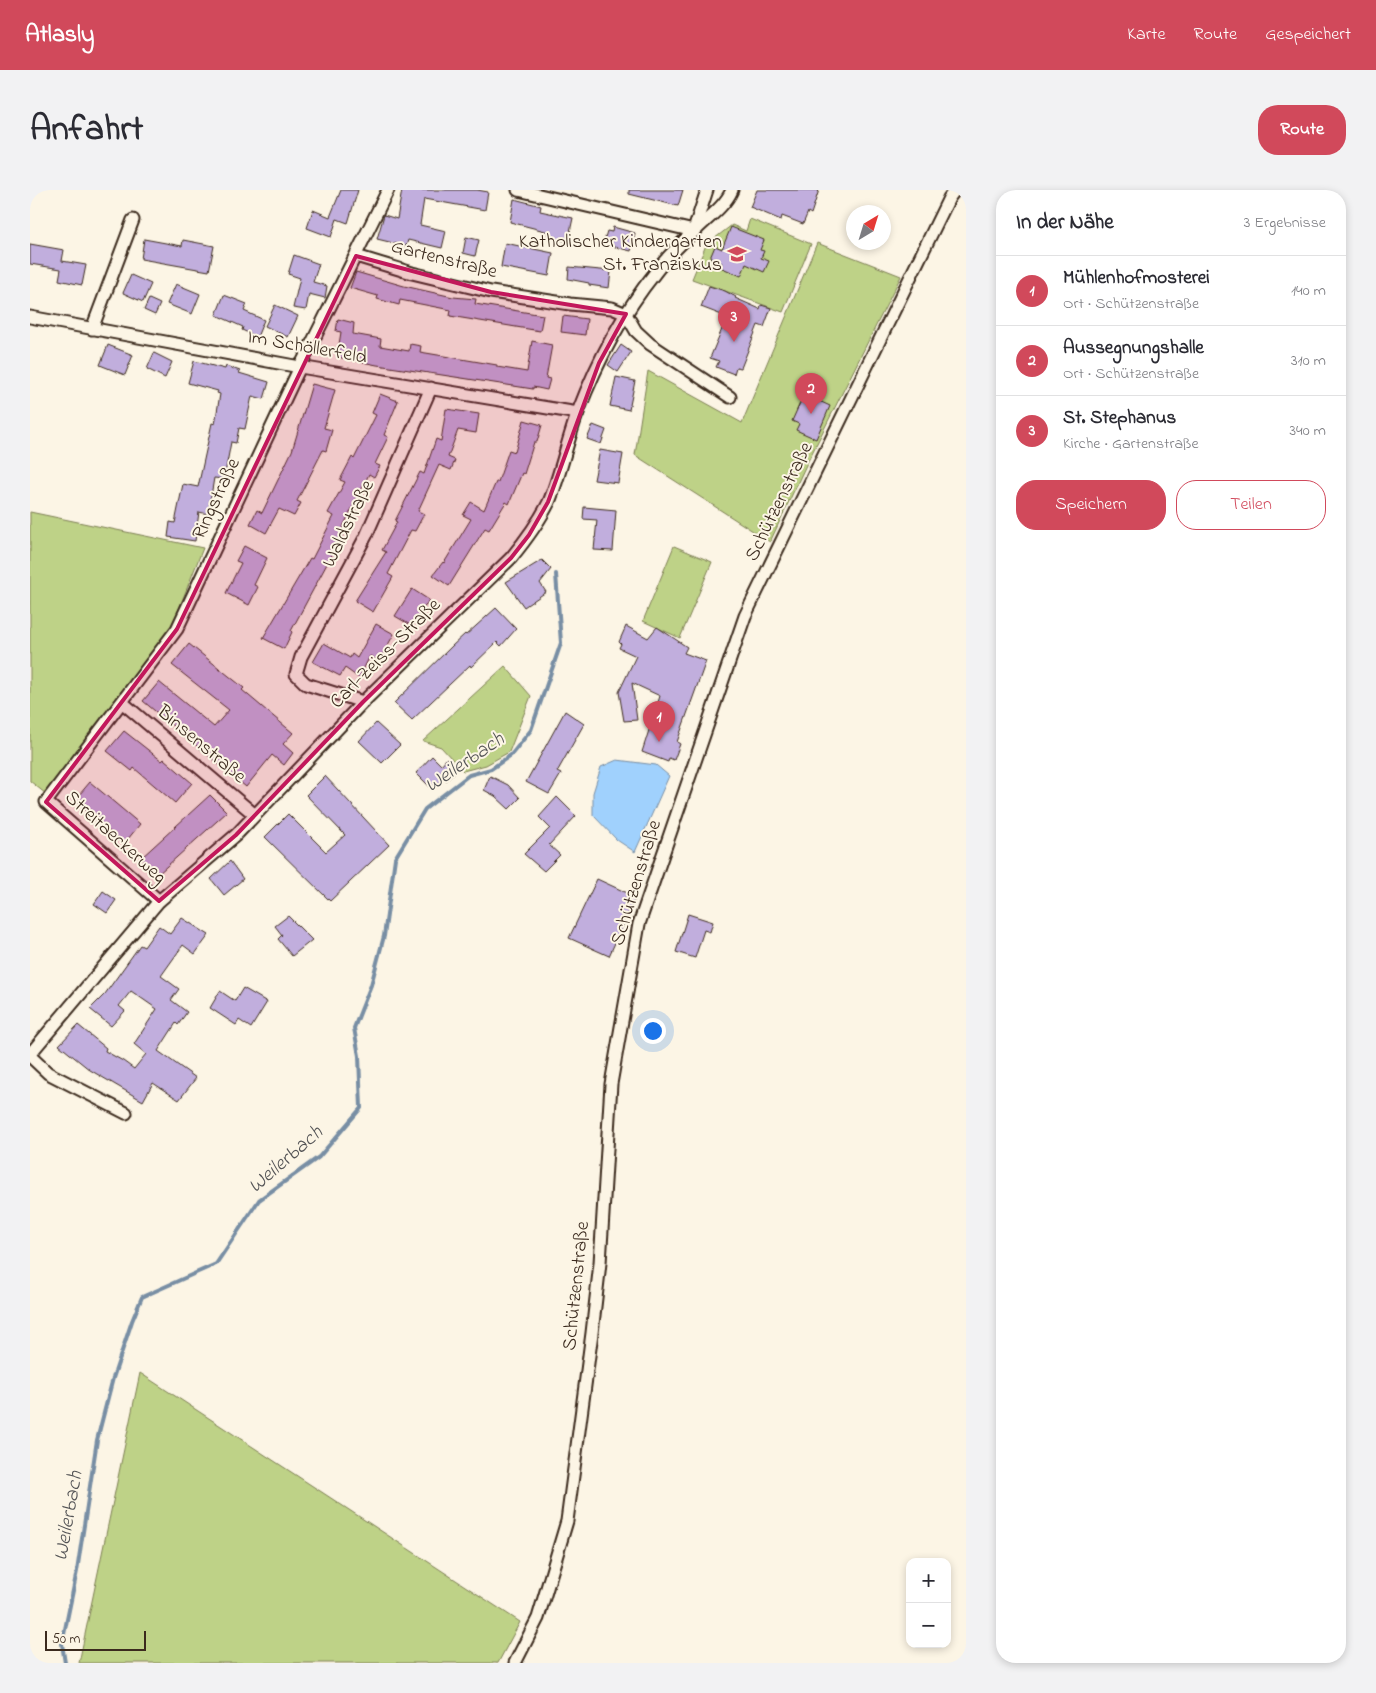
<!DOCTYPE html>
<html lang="de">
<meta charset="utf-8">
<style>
:root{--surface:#fff;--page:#f2f2f3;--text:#2b2b33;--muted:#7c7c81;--line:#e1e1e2;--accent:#d1495b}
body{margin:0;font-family:"Indie Flower",sans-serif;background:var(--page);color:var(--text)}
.controls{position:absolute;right:15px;bottom:15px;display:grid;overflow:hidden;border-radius:10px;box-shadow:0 2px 8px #0003}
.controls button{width:45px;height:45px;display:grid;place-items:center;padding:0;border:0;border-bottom:1px solid var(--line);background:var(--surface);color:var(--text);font:25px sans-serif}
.compass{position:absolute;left:816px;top:15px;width:45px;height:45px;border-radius:50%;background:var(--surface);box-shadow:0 2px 8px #0003;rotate:38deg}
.scale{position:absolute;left:15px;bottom:12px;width:101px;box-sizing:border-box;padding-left:5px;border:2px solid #3b2a1e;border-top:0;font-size:14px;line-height:18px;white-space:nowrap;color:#3b2a1e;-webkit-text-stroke:4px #fcf5e5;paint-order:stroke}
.you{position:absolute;left:622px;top:840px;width:18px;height:18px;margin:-12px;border:4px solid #fff;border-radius:50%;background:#1a73e8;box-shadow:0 0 0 8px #1a73e833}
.badge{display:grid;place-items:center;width:32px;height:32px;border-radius:50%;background:var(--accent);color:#fff;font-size:16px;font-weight:700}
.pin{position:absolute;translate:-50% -41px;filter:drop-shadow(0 1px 2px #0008)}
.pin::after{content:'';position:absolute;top:26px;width:18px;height:15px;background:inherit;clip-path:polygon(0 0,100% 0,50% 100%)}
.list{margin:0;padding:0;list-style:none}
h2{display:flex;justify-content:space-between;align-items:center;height:65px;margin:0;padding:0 20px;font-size:21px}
h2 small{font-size:16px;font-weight:400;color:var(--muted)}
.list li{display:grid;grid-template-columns:32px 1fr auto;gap:15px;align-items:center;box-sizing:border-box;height:70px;padding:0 20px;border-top:1px solid var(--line)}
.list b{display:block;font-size:19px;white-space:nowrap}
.list p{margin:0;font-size:16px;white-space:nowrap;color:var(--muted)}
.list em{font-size:16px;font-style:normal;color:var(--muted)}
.actions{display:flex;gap:10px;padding:15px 20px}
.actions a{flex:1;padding:11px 0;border:1px solid var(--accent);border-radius:20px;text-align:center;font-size:18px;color:var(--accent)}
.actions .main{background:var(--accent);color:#fff}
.map{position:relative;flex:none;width:936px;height:1473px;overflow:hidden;border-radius:20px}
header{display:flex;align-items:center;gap:30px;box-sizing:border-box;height:70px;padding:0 25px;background:var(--accent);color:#fff}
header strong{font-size:24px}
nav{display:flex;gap:28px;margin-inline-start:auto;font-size:18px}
.intro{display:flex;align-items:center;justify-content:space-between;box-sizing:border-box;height:120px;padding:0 30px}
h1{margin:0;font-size:35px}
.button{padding:12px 22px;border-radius:20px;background:var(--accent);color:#fff;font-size:18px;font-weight:700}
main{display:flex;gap:30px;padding:0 30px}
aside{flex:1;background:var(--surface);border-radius:20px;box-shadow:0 2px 8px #0003}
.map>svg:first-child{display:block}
.green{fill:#bed287;stroke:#7c7e52}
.water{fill:#a0d1fd;stroke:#788ea4}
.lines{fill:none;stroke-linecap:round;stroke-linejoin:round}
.stream{stroke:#788ea4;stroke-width:4}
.building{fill:#c1aedd;stroke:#3b2a1e}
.minor-casing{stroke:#3b2a1e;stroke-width:15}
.minor{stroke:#fcf5e5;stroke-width:11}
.marked{fill:#c2185b;fill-opacity:0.2;stroke:#c2185b;stroke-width:4;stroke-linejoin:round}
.labels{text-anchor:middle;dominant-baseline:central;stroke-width:4;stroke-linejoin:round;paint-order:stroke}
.poi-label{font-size:20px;fill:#3b2a1e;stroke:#fcf5e5;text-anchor:end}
.street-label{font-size:20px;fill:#3b2a1e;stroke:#fcf5e5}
.water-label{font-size:21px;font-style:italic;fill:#545456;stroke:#fcf5e5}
</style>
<header>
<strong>Atlasly</strong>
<nav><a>Karte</a><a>Route</a><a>Gespeichert</a></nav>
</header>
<div class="intro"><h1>Anfahrt</h1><a class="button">Route</a></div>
<main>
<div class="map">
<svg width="936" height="1473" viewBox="0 0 936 1473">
<rect width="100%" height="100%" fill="#fcf5e5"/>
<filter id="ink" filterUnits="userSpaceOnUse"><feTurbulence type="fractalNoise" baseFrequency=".02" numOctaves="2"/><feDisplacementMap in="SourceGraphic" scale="10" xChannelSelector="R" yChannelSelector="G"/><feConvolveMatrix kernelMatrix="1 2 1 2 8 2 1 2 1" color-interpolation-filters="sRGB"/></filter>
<g filter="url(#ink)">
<g class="green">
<polygon points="720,29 781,54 753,122 662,89 676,55 702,35 716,41"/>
<polygon points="787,53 871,86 776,275 740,352 605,265 618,181 712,233"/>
<polygon points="0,322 173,358 142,436 16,604 0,591"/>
<polygon points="644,356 682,372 650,448 613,431"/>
<polygon points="475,476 501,506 479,562 456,575 433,581 411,557 393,551"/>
<polygon points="110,1183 490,1432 468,1473 49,1473"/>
</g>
<polygon class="water" points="587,570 626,575 639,586 605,662 587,650 563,625 563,603 571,577"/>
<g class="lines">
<polyline class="stream" points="35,1473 32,1454 47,1381 67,1250 83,1188 102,1131 112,1107 186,1074 229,1010 289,967 331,918 329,866 324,838 341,795 354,746 365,668 395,619 439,585 461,579 481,565 501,540 531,453 526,384"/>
</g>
<g class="building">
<polygon points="311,0 328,0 318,33 307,29 301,47 277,38 283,20 300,27"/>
<polygon points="372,0 447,0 458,2 455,20 394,9 390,35 416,41 412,58 378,50 376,56 347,49 354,25 367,29"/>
<polygon points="599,0 653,0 648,16 599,4"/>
<polygon points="727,0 789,0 781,24 778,22 773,34 752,26 751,30 720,17"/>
<polygon points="484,9 511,16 510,21 543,28 538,51 517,48 519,42 480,32"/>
<polygon points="583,37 605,43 601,61 573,54 577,41 582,42"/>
<polygon points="701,37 734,50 730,60 734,61 731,68 739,71 734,82 716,74 711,86 690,77 692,73 680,68 685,56 692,59"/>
<polygon points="436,47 449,50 445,66 433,63"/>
<polygon points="114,49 152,56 153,50 184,56 179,81 111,69"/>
<polygon points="475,53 523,63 519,86 471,77"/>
<polygon points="0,54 34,60 32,71 56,75 52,95 29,90 31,79 0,74"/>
<polygon points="264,65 289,74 283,92 297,96 295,108 279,104 276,120 263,118 270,88 258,84"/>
<polygon points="539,77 581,81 579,98 559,95 559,93 538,89"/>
<polygon points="326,82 374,96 423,107 446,109 445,114 513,125 510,141 420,126 421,120 370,110 369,115 347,109 348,106 320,98"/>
<polygon points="101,85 121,94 113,112 93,103"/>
<polygon points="146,94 170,104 162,124 137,114"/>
<polygon points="679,96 695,101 706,107 705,108 730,119 731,115 741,118 734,137 728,135 711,178 706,177 704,184 686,177 689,171 680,168 697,127 671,117"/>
<polygon points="194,105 217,114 214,121 234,130 227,147 212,140 213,137 186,125"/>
<polygon points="119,109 130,114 125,125 114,120"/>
<polygon points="245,115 268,126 258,147 235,136"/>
<polygon points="533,126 557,129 555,145 531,142"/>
<polygon points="308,129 324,133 323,144 351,149 350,156 379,161 380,154 391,156 390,162 467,175 467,177 497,182 502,151 522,155 516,188 520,189 517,200 503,197 503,199 347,175 307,167 311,142 306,141"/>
<polygon points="78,155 103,165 95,185 70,175"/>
<polygon points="591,155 601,162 588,182 578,175"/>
<polygon points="124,163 142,172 135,188 117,179"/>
<polygon points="164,171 195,179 196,176 210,181 209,183 239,192 234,209 222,206 215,239 209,238 206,253 201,252 194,289 184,288 178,324 169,322 165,351 138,347 140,332 145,333 153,294 168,297 182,233 185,234 190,204 187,203 188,201 158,193"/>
<polygon points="586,187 605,191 599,220 580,216"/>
<polygon points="282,194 305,200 294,238 302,240 296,261 293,260 267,311 271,313 264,326 249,319 236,343 220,334 227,320 232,323 262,261"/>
<polygon points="350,204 368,211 354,245 358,247 345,274 350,276 344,287 339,284 310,343 313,344 261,441 262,442 254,459 233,448 280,368 282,369 304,326 298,323 315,292 310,290 322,267 324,269 346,225 342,223"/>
<polygon points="774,204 800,216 786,249 766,240 769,234 762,231"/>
<polygon points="416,219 449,224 446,243 428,240 418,267 425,270 421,280 409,275 388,321 394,324 385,341 381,340 358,384 363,387 343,422 325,411 356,362 352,360 367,332 365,331 390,282 394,284 406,249 411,251"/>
<polygon points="494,230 512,235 507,252 504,252 494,284 492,283 479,314 476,312 459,340 455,338 419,396 403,385 413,372 414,373 441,329 433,325 441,312 454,320 466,292 468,292 479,260 485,262"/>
<polygon points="563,235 576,240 571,254 557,249"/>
<polygon points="570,260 593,264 588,293 564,290"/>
<polygon points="554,317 586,320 583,361 564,360 567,330 553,329"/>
<polygon points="214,356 237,368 224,395 228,397 219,415 196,403 211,373 206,371"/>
<polygon points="512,370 521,379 510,393 516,402 494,417 476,392"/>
<polygon points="382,399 399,410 382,436 365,426"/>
<polygon points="466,418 486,439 471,456 467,452 441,477 440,475 382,530 364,513 422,456 435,444 436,445"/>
<polygon points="346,434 364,444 349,471 340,466 329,488 315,478 310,486 283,472 294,453 320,468 322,464 327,468"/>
<polygon points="596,436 618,448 627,437 657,457 654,463 676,471 647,552 650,554 644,570 639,568 638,572 612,562 630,506 602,493 607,530 594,531 589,502 606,466 589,458 591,454 589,452"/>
<polygon points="159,454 214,498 212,500 263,543 253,554 263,563 254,575 242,565 216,597 113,511 129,492 184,537 199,520 142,475"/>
<polygon points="535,521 554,534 527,582 531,584 519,604 496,592"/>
<polygon points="346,533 370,555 352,573 329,551"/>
<polygon points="94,541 132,571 134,569 162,593 145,613 104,578 102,581 77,561"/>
<polygon points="402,566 411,575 417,568 428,579 416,591 414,588 403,600 386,583"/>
<polygon points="295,586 359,655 300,711 235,647 258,624 296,662 315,645 276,605"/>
<polygon points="460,586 478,595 490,608 479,619 465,606 454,600"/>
<polygon points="60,592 110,634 94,654 44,611"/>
<polygon points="180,605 197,622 127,685 111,668"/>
<polygon points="527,607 546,626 519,655 530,665 514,681 494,664 520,638 509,627"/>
<polygon points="200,671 213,689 194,705 181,689"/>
<polygon points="567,689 606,707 579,766 539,748"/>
<polygon points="73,701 86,710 77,723 64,714"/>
<polygon points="658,724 683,732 680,742 674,740 665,768 646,762"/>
<polygon points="258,726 282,750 262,766 248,749 252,745 245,736"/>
<polygon points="152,728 179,745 165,764 153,755 131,786 149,799 141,810 157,822 148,835 146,833 128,861 166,888 149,910 123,893 113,911 60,880 29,855 48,835 76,858 75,861 93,871 104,879 116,864 104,854 127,819 101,801 89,816 95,821 81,836 60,819 75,804 110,755 114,757 129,736 140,744"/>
<polygon points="213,798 237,812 221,838 209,830 206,835 180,818 190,801 205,811"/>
</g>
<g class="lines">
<g class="minor-casing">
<g id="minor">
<polyline points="488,0 664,41"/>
<polyline points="934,0 936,2"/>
<polyline points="664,40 677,0"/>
<polyline points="326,66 382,83 461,102 540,114 582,118 596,124 606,141 620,154 700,207"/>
<polyline points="0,127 270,177 548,223"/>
<polyline points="62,139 103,30"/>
<polyline points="333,512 276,494 266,484 271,467 336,346 401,198"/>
<polyline points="93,513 225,625"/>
<polyline points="129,711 16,612 147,439 270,177 358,0"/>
<path d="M0 864 129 711 206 645 333 512 481 368C495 351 509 332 519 312 531 283 537 251 548 222 567 172 592 124 625 83 637 67 652 52 667 39 679 27 695 16 702 0"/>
<polyline points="0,866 18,883 96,923"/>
<polyline points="485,1473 508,1428 537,1331 562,1143 570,1073 581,894 609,734 715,426 919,8 925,0"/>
</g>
</g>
<use href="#minor" class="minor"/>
</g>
</g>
<path class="marked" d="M326 66 461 102 596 124 569 173 518 312 499 345 481 368 333 512 206 645 129 711 16 612 147 439Z"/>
<defs>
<g id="school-bare" transform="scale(1.5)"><path d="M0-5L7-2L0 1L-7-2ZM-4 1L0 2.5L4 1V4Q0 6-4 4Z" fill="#d1495b" stroke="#fcf5e5" stroke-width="2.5" paint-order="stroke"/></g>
</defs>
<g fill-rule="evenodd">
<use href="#school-bare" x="707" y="64"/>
</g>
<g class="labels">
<g class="poi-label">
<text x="692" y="52">Katholischer Kindergarten<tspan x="692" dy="23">St. Franziskus</tspan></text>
</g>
<g class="street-label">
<text transform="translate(414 70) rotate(14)">Gartenstraße</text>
<text transform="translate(277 158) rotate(10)">Im Schöllerfeld</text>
<text transform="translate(187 309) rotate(-65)">Ringstraße</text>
<text transform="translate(750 312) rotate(-64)">Schützenstraße</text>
<text transform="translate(319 334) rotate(-64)">Waldstraße</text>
<text transform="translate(356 464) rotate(-45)">Carl-Zeiss-Straße</text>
<text transform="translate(171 555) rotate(40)">Binsenstraße</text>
<text transform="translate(85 648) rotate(42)">Streitaeckerweg</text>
<text transform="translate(607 693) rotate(-73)">Schützenstraße</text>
<text transform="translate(547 1096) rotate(-84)">Schützenstraße</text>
</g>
<g class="water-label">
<text transform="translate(435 573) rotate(-34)">Weilerbach</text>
<text transform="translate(256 970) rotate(-41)">Weilerbach</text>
<text transform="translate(39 1326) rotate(-80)">Weilerbach</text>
</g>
</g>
</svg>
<div class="controls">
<button>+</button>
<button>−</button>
</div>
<svg class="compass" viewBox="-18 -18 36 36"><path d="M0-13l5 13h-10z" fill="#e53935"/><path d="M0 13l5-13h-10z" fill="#7c7c81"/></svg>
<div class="scale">50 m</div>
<div class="you"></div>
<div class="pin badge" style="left:629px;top:552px">1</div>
<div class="pin badge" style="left:781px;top:224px">2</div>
<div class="pin badge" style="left:704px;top:152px">3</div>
</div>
<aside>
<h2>In der Nähe<small>3 Ergebnisse</small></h2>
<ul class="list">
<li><span class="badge">1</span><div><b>Mühlenhofmosterei</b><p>Ort · Schützenstraße</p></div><em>140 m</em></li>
<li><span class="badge">2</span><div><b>Aussegnungshalle</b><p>Ort · Schützenstraße</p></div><em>310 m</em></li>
<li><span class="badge">3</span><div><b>St. Stephanus</b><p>Kirche · Gartenstraße</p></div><em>340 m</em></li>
</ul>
<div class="actions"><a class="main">Speichern</a><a>Teilen</a></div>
</aside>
</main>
